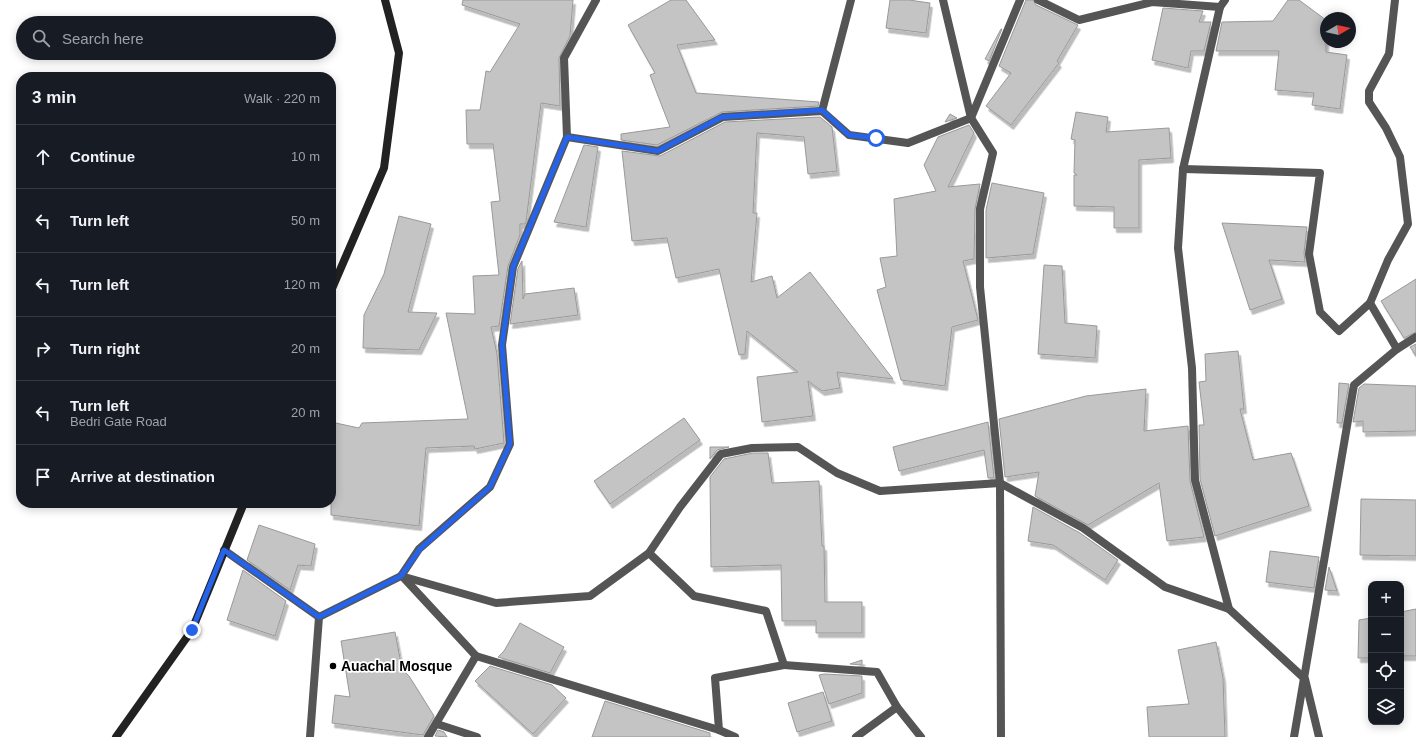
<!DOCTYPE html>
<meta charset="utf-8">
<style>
:root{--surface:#171b24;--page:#20242c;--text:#f1f3f6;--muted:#9ea1a6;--line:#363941}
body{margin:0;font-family:Arial,sans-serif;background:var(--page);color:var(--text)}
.controls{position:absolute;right:12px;bottom:12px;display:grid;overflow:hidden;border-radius:8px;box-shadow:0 2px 10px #0003}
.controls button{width:36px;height:36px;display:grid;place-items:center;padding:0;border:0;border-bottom:1px solid var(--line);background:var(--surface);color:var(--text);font:20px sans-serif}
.compass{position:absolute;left:1320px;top:12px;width:36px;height:36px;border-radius:50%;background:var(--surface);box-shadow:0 2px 10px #0003;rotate:81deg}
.stop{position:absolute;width:12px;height:12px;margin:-9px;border:3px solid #2563eb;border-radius:50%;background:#fff}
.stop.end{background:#2563eb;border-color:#fff;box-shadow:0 1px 4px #0008}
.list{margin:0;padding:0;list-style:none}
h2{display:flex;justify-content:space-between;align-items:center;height:52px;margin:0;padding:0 16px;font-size:17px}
h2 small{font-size:13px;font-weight:400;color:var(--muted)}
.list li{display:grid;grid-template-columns:26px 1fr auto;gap:12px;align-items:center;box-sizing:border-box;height:64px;padding:0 16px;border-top:1px solid var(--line)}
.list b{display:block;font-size:15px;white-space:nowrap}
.list p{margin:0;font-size:13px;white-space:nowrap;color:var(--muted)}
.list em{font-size:13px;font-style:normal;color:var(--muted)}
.icon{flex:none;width:22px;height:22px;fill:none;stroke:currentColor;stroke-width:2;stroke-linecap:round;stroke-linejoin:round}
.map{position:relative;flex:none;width:1416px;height:737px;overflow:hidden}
.search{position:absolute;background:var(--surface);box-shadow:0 2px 10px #0003;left:16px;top:16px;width:320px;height:44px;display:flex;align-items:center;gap:10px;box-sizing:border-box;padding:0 14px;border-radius:22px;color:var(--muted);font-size:15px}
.panel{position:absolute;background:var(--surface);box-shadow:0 2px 10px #0003;left:16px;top:72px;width:320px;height:436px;border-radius:16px}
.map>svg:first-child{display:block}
.building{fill:#c4c4c4;stroke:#999;filter:url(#shadow)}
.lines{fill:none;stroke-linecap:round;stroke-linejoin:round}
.street{stroke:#555;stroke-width:8}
.secondary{stroke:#222;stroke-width:8}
.route{stroke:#2563eb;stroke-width:5}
.poi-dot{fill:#000;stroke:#fff;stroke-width:1.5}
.labels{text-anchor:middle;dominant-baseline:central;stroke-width:3.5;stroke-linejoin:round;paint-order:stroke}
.poi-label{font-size:14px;font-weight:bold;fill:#000;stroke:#fff;text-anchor:start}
</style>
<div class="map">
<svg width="1416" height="737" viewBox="0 0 1416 737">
<defs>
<filter id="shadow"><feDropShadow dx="2.5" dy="4.5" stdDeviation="0" flood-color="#0004"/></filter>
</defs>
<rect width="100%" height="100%" fill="#fff"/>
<g class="building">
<polygon points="463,0 573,0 570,36 559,58 560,106 541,103 526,222 525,224 520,224 520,235 508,266 499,326 491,327 497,354 504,443 475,449 474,446 426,448 419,526 331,515 331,422 359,428 362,423 468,419 446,313 475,314 473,276 499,275 491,202 500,201 493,144 467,144 466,110 480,110 486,71 490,72 520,24 462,5"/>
<polygon points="671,0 686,0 715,40 677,45 696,93 819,102 818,106 722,112 657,145 621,140 621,134 670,127 650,75 655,73 628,25"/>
<polygon points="890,0 909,0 930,3 926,33 886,28"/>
<polygon points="1026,0 1033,0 1036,5 1078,25 1057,61 1059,63 1011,125 986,106 1011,73 999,66"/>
<polygon points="1288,0 1299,0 1326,20 1326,52 1347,55 1340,109 1312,105 1314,93 1275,90 1279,51 1216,51 1222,22 1273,21"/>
<polygon points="1163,8 1203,11 1199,22 1211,22 1204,51 1191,51 1188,68 1152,60"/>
<polygon points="1001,29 1002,29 989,61 985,59"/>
<polygon points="1076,112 1108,117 1106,132 1169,128 1171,158 1139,160 1139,228 1114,228 1114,207 1074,206 1074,175 1077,175 1074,173 1075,140 1071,139"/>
<polygon points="950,114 957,118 945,122"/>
<polygon points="820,117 832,127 837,171 808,174 804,137 757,133 753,213 757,213 751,282 772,276 777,298 810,272 893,379 837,372 840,388 822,391 808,381 813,416 762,422 757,377 798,372 747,331 745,354 739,355 719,269 676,278 667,238 632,241 622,151 660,156 725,122"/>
<polygon points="969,125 974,133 948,187 980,184 975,209 974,259 963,261 978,320 952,327 945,386 901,380 877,290 886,287 880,258 897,256 894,199 936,191 924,165 938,137"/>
<polygon points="584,145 598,147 586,227 554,222"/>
<polygon points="992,183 1044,193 1033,254 986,258 986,210"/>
<polygon points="399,216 431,224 408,312 437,313 419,350 363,348 364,315 384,274"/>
<polygon points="1222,223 1307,227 1304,253 1305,262 1269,260 1282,299 1250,310"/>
<polygon points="522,261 523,299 525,294 574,288 578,315 510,324 518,268"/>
<polygon points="1044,265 1062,266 1065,323 1097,326 1095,358 1038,354"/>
<polygon points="1416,279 1416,332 1404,338 1381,301"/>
<polygon points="1416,344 1416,356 1410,347"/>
<polygon points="1238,351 1244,409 1240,409 1253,460 1291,453 1309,506 1215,536 1200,479 1199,425 1204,425 1199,382 1206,381 1205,354"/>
<polygon points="1339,383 1349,384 1342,423 1337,423"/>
<polygon points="1364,384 1416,386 1416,431 1363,432 1363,421 1353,422 1359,388"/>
<polygon points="1146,389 1144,431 1188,426 1190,481 1204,537 1167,541 1159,483 1088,525 1035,496 1039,472 1005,477 999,419 1086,396"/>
<polygon points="684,418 700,440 610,504 594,481"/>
<polygon points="988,422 994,478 988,478 984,450 899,471 893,447"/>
<polygon points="710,447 729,447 717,450 710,459"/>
<polygon points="753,453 768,453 772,483 819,481 822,546 824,546 825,602 862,602 862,633 816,633 816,621 782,621 781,565 711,567 710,477 724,459"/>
<polygon points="1361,499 1416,500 1416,556 1360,555"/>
<polygon points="1033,507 1080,533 1118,560 1105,580 1053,545 1028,541"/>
<polygon points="259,525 315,544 311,566 298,565 290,590 247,560"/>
<polygon points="1270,551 1319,557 1314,588 1266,582"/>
<polygon points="1329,567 1337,591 1325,590"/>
<polygon points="243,570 286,601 275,636 227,620"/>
<polygon points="1416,609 1416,656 1401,656 1401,612"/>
<polygon points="1371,618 1371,658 1358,658 1359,620"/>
<polygon points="520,623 564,647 550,673 498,657 504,651"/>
<polygon points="395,632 402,669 409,676 434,716 423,735 332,723 335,695 350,697 341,641"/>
<polygon points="1216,642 1223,678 1225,737 1149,737 1147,707 1189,704 1178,650"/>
<polygon points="862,660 862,665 850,664"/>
<polygon points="490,666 552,685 566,698 533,734 475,681"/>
<polygon points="824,674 862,676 862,693 829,704 819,675"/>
<polygon points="823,692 832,721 797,732 788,703"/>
<polygon points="605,701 710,733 710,737 592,737"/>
<polygon points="438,730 444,732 447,737 435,736"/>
</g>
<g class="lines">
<g class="street">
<polyline points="943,0 971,118 993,153 980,209 980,287 1000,483 1001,737"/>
<polyline points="1038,0 1079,20 1152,2 1220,7"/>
<polyline points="1225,0 1220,7 1183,169 1178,248 1192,368 1195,480 1229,609"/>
<polyline points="1395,0 1389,54 1369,91 1369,102 1386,128 1400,157 1408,224 1388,260 1370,303 1397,349"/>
<polyline points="822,111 851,0"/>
<polyline points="567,137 658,151 723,117 822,111 849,135 908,143 971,118 1020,0"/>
<polyline points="1183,169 1320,173 1309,254 1320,312 1339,331 1370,303"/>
<polyline points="224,550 319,617"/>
<polyline points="649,553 694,596 766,611 784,665 715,678 719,730 735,737"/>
<polyline points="401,576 496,603 590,596 649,553 680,507 721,454 752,448 798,447 837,473 880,491 1000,483 1083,528 1165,587 1229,609 1305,679 1319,737"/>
<polyline points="402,576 476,656 428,737"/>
<polyline points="319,617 401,576 419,549 490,487 510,444 502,345 513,267 567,137 564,58 596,0"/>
<polyline points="476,656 719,730"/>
<polyline points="784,665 877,672 897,707"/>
<polyline points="437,724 477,737"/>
<polyline points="310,737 319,617"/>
<polyline points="856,737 897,707 921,737"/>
<polyline points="1294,737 1354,385 1397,349 1416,337"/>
</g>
<g class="secondary">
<polyline points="331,291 384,168 399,53 385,0"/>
<polyline points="116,737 192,630 244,503"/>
</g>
</g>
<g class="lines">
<polyline class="route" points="192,630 224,550 319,617 401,576 420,549 490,487 510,444 502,345 513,267 567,137 658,151 722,117 822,110 849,135 876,138"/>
</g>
<circle class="poi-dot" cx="333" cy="666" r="4"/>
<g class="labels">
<g class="poi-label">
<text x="341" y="666">Auachal Mosque</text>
</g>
</g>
</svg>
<div class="controls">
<button>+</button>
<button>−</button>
<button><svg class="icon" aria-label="locate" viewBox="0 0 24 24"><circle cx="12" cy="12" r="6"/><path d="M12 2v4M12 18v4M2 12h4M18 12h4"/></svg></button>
<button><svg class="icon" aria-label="layers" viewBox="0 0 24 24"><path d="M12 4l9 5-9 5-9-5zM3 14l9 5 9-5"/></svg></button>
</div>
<svg class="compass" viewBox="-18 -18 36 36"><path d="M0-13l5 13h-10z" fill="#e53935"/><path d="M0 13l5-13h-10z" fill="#9ea1a6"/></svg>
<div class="stop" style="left:876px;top:138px"></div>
<div class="stop end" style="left:192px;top:630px"></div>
<div class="search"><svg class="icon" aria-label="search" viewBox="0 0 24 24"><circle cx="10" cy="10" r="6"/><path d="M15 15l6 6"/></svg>Search here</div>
<section class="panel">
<h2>3 min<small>Walk · 220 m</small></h2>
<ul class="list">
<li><svg class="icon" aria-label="ahead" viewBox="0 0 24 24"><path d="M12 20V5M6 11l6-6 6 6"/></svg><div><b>Continue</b></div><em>10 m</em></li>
<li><svg class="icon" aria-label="left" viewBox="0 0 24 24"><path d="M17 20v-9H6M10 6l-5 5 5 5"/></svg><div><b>Turn left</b></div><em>50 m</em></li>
<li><svg class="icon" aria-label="left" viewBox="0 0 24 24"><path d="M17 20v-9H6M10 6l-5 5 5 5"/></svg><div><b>Turn left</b></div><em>120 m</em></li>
<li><svg class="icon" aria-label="right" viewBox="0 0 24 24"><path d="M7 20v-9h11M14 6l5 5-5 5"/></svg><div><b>Turn right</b></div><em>20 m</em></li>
<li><svg class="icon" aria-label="left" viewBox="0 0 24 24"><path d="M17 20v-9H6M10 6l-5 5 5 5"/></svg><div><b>Turn left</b><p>Bedri Gate Road</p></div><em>20 m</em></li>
<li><svg class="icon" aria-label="arrive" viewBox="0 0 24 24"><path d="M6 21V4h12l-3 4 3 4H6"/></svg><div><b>Arrive at destination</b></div></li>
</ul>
</section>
</div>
